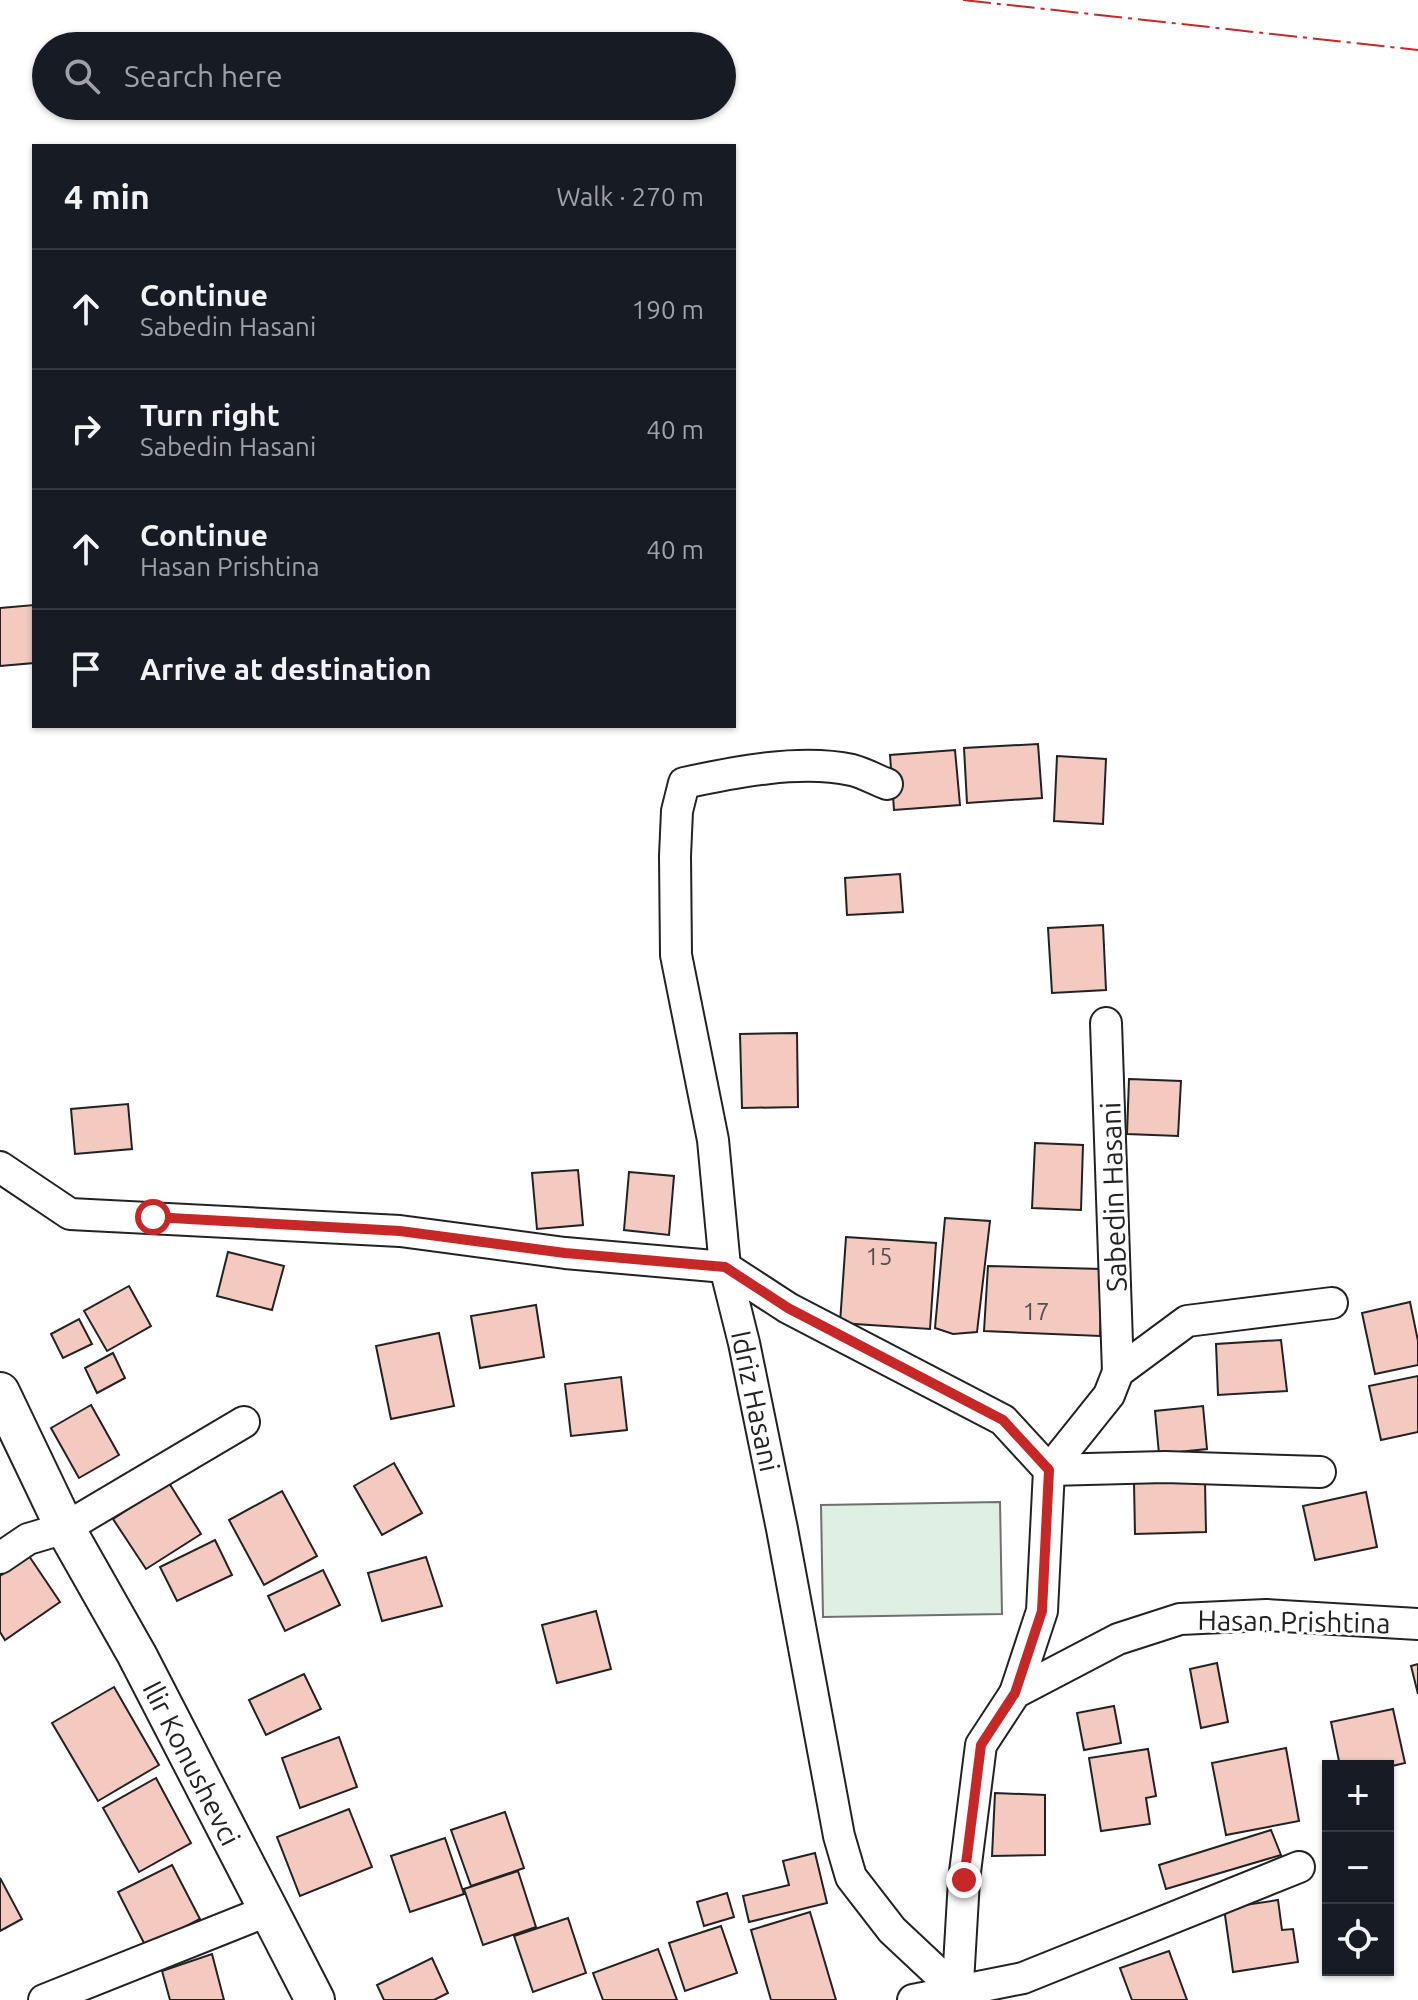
<!DOCTYPE html>
<meta charset="utf-8">
<style>
:root{--surface:#171b24;--page:#242831;--text:#f1f3f6;--muted:#9ea1a6;--line:#363941}
body{margin:0;font-family:Ubuntu,sans-serif;background:var(--page);color:var(--text)}
.controls{position:absolute;right:24px;bottom:24px;display:grid;overflow:hidden;border-radius:0px;box-shadow:0 2px 6px #0004}
.controls button{width:72px;height:72px;display:grid;place-items:center;padding:0;border:0;border-bottom:2px solid var(--line);background:var(--surface);color:var(--text);font:40px sans-serif}
.stop{position:absolute;width:24px;height:24px;margin:-18px;border:6px solid #c62828;border-radius:50%;background:#fff}
.stop.end{background:#c62828;border-color:#fff;box-shadow:0 2px 8px #0008}
.list{margin:0;padding:0;list-style:none}
h2{display:flex;justify-content:space-between;align-items:center;height:104px;margin:0;padding:0 32px;font-size:34px}
h2 small{font-size:26px;font-weight:400;color:var(--muted)}
.list li{display:grid;grid-template-columns:52px 1fr auto;gap:24px;align-items:center;box-sizing:border-box;height:120px;padding:0 32px;border-top:2px solid var(--line)}
.list b{display:block;font-size:30px;white-space:nowrap}
.list p{margin:0;font-size:26px;white-space:nowrap;color:var(--muted)}
.list em{font-size:26px;font-style:normal;color:var(--muted)}
.icon{flex:none;width:44px;height:44px;fill:none;stroke:currentColor;stroke-width:2;stroke-linecap:round;stroke-linejoin:round}
.map{position:relative;flex:none;width:1418px;height:2000px;overflow:hidden}
.search{position:absolute;background:var(--surface);box-shadow:0 2px 6px #0004;left:32px;top:32px;width:704px;height:88px;display:flex;align-items:center;gap:20px;box-sizing:border-box;padding:0 28px;border-radius:44px;color:var(--muted);font-size:30px}
.panel{position:absolute;background:var(--surface);box-shadow:0 2px 6px #0004;left:32px;top:144px;width:704px;height:584px;border-radius:0px}
.map>svg:first-child{display:block}
.green{fill:#e0efe3;stroke:#6f6f6f;stroke-width:2}
.building{fill:#f3c9c0;stroke:#222;stroke-width:2}
.lines{fill:none;stroke-linecap:round;stroke-linejoin:round}
.minor-casing{stroke:#222;stroke-width:34}
.tertiary-casing{stroke:#222;stroke-width:42}
.minor{stroke:#fff;stroke-width:30}
.tertiary{stroke:#fff;stroke-width:38}
.power{stroke:#c62828;stroke-width:2;stroke-dasharray:28 6 4 6;stroke-linecap:butt}
.route{stroke:#c62828;stroke-width:10}
.labels{text-anchor:middle;dominant-baseline:central;stroke-width:6;stroke-linejoin:round;paint-order:stroke}
.number-label{font-size:24px;fill:#564c4a}
.street-label{font-size:28px;fill:#222;stroke:#fff}
</style>
<div class="map">
<svg width="1418" height="2000" viewBox="0 0 1418 2000">
<rect width="100%" height="100%" fill="#fff"/>
<polygon class="green" points="1000,1502 1002,1614 823,1617 821,1505"/>
<g class="building">
<polygon points="78,106 143,106 142,118 78,114"/>
<polygon points="34,605 34,663 0,666 0,608"/>
<polygon points="1038,744 1042,798 967,803 964,748"/>
<polygon points="955,750 960,805 894,810 890,755"/>
<polygon points="1057,756 1106,759 1103,824 1054,821"/>
<polygon points="900,874 903,912 847,915 845,878"/>
<polygon points="1103,925 1106,990 1052,993 1048,928"/>
<polygon points="797,1033 798,1107 742,1108 740,1034"/>
<polygon points="1129,1079 1181,1081 1178,1136 1127,1134"/>
<polygon points="128,1104 132,1149 75,1154 71,1109"/>
<polygon points="1035,1143 1083,1145 1081,1210 1032,1208"/>
<polygon points="578,1170 583,1225 537,1229 532,1173"/>
<polygon points="629,1172 674,1176 669,1235 624,1230"/>
<polygon points="945,1218 990,1221 977,1332 953,1334 935,1328"/>
<polygon points="846,1237 936,1243 930,1329 840,1323"/>
<polygon points="228,1252 284,1266 272,1310 217,1296"/>
<polygon points="988,1266 1102,1269 1100,1336 984,1331"/>
<polygon points="129,1286 151,1326 107,1351 84,1311"/>
<polygon points="1410,1302 1418,1341 1418,1365 1375,1374 1362,1313"/>
<polygon points="536,1305 544,1357 480,1368 471,1316"/>
<polygon points="79,1319 92,1344 63,1358 51,1334"/>
<polygon points="439,1333 454,1406 391,1419 376,1346"/>
<polygon points="1281,1340 1287,1391 1218,1395 1216,1344"/>
<polygon points="113,1353 125,1378 97,1393 85,1368"/>
<polygon points="1418,1376 1418,1432 1381,1440 1369,1386"/>
<polygon points="621,1377 627,1430 571,1436 565,1384"/>
<polygon points="91,1405 119,1455 79,1478 51,1428"/>
<polygon points="1203,1406 1207,1449 1159,1454 1155,1411"/>
<polygon points="394,1463 422,1513 382,1535 354,1486"/>
<polygon points="1205,1481 1206,1532 1135,1534 1134,1483"/>
<polygon points="169,1483 201,1534 146,1569 113,1519"/>
<polygon points="282,1491 317,1556 264,1585 229,1520"/>
<polygon points="1366,1492 1377,1547 1315,1560 1303,1506"/>
<polygon points="215,1540 232,1575 177,1601 160,1567"/>
<polygon points="29,1556 60,1602 5,1640 0,1632 0,1576"/>
<polygon points="426,1557 442,1606 382,1621 368,1573"/>
<polygon points="323,1570 340,1605 285,1631 268,1596"/>
<polygon points="596,1611 611,1669 557,1683 542,1625"/>
<polygon points="1217,1663 1228,1722 1201,1728 1190,1669"/>
<polygon points="1418,1664 1418,1694 1411,1666"/>
<polygon points="304,1674 321,1709 266,1735 249,1700"/>
<polygon points="114,1687 159,1765 98,1801 52,1723"/>
<polygon points="1114,1706 1121,1743 1084,1750 1077,1713"/>
<polygon points="1393,1709 1405,1763 1388,1767 1340,1766 1331,1722"/>
<polygon points="339,1737 357,1787 300,1808 282,1758"/>
<polygon points="1286,1748 1299,1821 1226,1835 1212,1763"/>
<polygon points="1148,1749 1156,1796 1146,1798 1150,1824 1101,1831 1089,1758"/>
<polygon points="156,1778 191,1843 139,1872 103,1808"/>
<polygon points="995,1793 1045,1795 1045,1855 992,1856"/>
<polygon points="349,1809 372,1867 300,1896 277,1837"/>
<polygon points="505,1812 524,1868 471,1886 451,1830"/>
<polygon points="1271,1830 1281,1855 1166,1889 1159,1865"/>
<polygon points="445,1838 464,1894 410,1912 391,1856"/>
<polygon points="815,1853 827,1903 749,1922 743,1896 789,1885 783,1861"/>
<polygon points="172,1865 200,1919 146,1947 118,1892"/>
<polygon points="518,1871 536,1927 483,1945 464,1889"/>
<polygon points="0,1878 22,1919 0,1931"/>
<polygon points="727,1893 734,1917 704,1926 697,1902"/>
<polygon points="1278,1900 1282,1930 1293,1929 1298,1962 1233,1972 1224,1908"/>
<polygon points="810,1912 836,2000 771,2000 751,1930"/>
<polygon points="568,1918 586,1973 533,1992 514,1936"/>
<polygon points="721,1926 737,1973 685,1991 669,1943"/>
<polygon points="658,1949 677,2000 603,2000 593,1973"/>
<polygon points="1169,1951 1187,2000 1132,2000 1120,1968"/>
<polygon points="212,1954 224,2000 170,2000 162,1971"/>
<polygon points="432,1958 448,1993 434,2000 384,2000 377,1985"/>
</g>
<g class="lines">
<g class="minor-casing">
<g id="minor">
<path d="M887 784C876 780 864 773 852 770 800 759 735 772 684 783L677 811 675 856 676 955 713 1140 725 1267 744 1343 782 1529 839 1836 851 1877 892 1930 957 1991"/>
<polyline points="1106,1023 1118,1372"/>
<polyline points="0,1167 70,1214 400,1231 565,1253 725,1267 788,1308 1003,1420 1049,1470 1042,1611 1015,1693"/>
<polyline points="1049,1470 1109,1395 1118,1372 1187,1321 1332,1303"/>
<polyline points="1049,1470 1165,1467 1320,1472"/>
<polyline points="0,1558 28,1539 65,1528 244,1422"/>
<polyline points="44,2000 267,1911"/>
<polyline points="913,2000 1023,1978 1299,1867"/>
<polyline points="957,2000 964,1880 981,1745 1015,1693 1118,1639 1180,1619 1266,1615 1418,1624"/>
</g>
</g>
<g class="tertiary-casing">
<polyline id="tertiary" points="0,1392 65,1528 137,1655 315,2000"/>
</g>
<use href="#minor" class="minor"/>
<use href="#tertiary" class="tertiary"/>
<polyline class="power" points="963,0 1418,50"/>
</g>
<g class="lines">
<polyline class="route" points="153,1217 400,1231 565,1253 725,1267 788,1308 1003,1420 1049,1470 1042,1611 1015,1693 981,1745 964,1880"/>
</g>
<g class="labels">
<g class="number-label">
<text x="879" y="1256">15</text>
<text x="1036" y="1311">17</text>
</g>
<g class="street-label">
<text transform="translate(1113 1197) rotate(-92)">Sabedin Hasani</text>
<text transform="translate(756 1401) rotate(78)">Idriz Hasani</text>
<text transform="translate(1294 1621) rotate(1)">Hasan Prishtina</text>
<text transform="translate(192 1763) rotate(63)">Ilir Konushevci</text>
</g>
</g>
</svg>
<div class="controls">
<button>+</button>
<button>−</button>
<button><svg class="icon" aria-label="locate" viewBox="0 0 24 24"><circle cx="12" cy="12" r="6"/><path d="M12 2v4M12 18v4M2 12h4M18 12h4"/></svg></button>
</div>
<div class="stop" style="left:153px;top:1217px"></div>
<div class="stop end" style="left:964px;top:1880px"></div>
<div class="search"><svg class="icon" aria-label="search" viewBox="0 0 24 24"><circle cx="10" cy="10" r="6"/><path d="M15 15l6 6"/></svg>Search here</div>
<section class="panel">
<h2>4 min<small>Walk · 270 m</small></h2>
<ul class="list">
<li><svg class="icon" aria-label="ahead" viewBox="0 0 24 24"><path d="M12 20V5M6 11l6-6 6 6"/></svg><div><b>Continue</b><p>Sabedin Hasani</p></div><em>190 m</em></li>
<li><svg class="icon" aria-label="right" viewBox="0 0 24 24"><path d="M7 20v-9h11M14 6l5 5-5 5"/></svg><div><b>Turn right</b><p>Sabedin Hasani</p></div><em>40 m</em></li>
<li><svg class="icon" aria-label="ahead" viewBox="0 0 24 24"><path d="M12 20V5M6 11l6-6 6 6"/></svg><div><b>Continue</b><p>Hasan Prishtina</p></div><em>40 m</em></li>
<li><svg class="icon" aria-label="arrive" viewBox="0 0 24 24"><path d="M6 21V4h12l-3 4 3 4H6"/></svg><div><b>Arrive at destination</b></div></li>
</ul>
</section>
</div>
